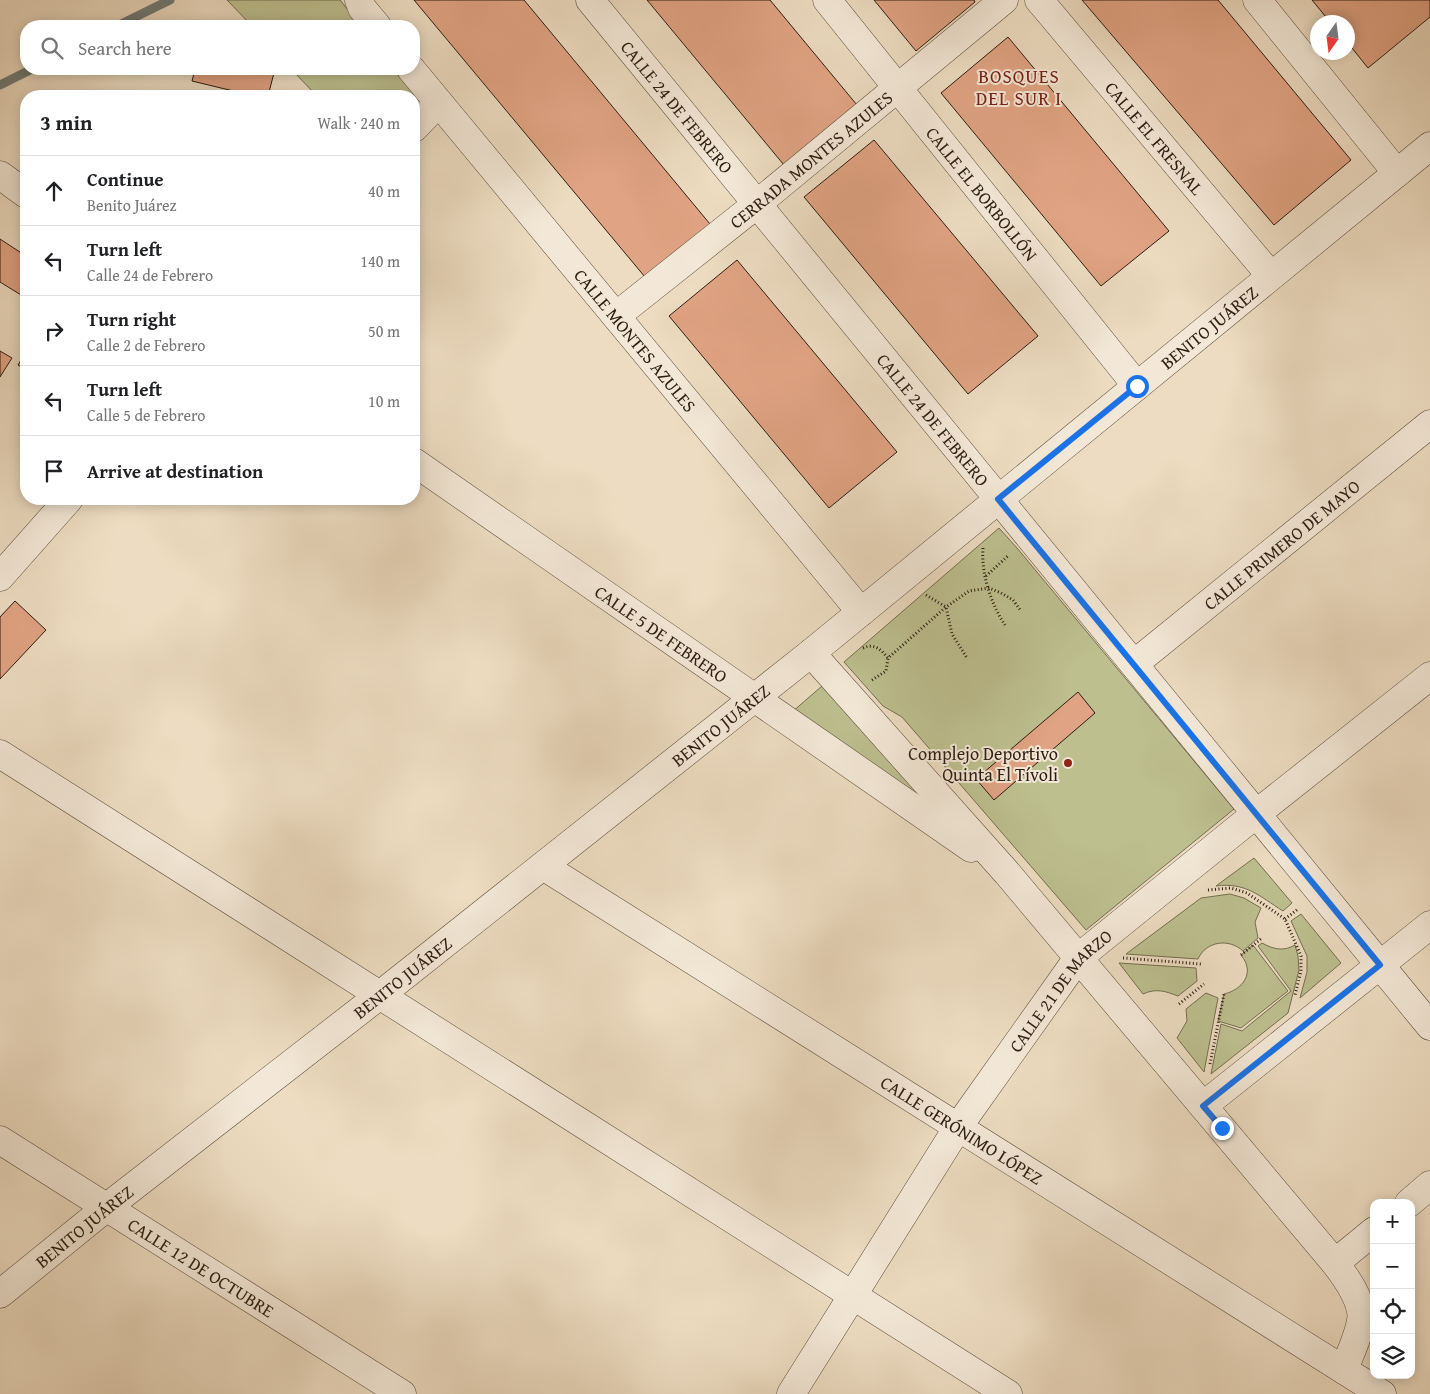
<!DOCTYPE html>
<meta charset="utf-8">
<style>
:root{--surface:#fff;--page:#f2f2f2;--text:#202124;--muted:#757577;--line:#e0e0e0}
body{margin:0;font-family:"Gentium Book Plus",serif;background:var(--page);color:var(--text)}
.controls{position:absolute;right:15px;bottom:15px;display:grid;overflow:hidden;border-radius:10px;box-shadow:0 2px 12px #0003}
.controls button{width:45px;height:45px;display:grid;place-items:center;padding:0;border:0;border-bottom:1px solid var(--line);background:var(--surface);color:var(--text);font:25px sans-serif}
.compass{position:absolute;left:1310px;top:15px;width:45px;height:45px;border-radius:50%;background:var(--surface);box-shadow:0 2px 12px #0003;rotate:194deg}
.stop{position:absolute;width:15px;height:15px;margin:-11px;border:4px solid #1a73e8;border-radius:50%;background:#fff}
.stop.end{background:#1a73e8;border-color:#fff;box-shadow:0 1px 5px #0008}
.list{margin:0;padding:0;list-style:none}
h2{display:flex;justify-content:space-between;align-items:center;height:65px;margin:0;padding:0 20px;font-size:21px}
h2 small{font-size:16px;font-weight:400;color:var(--muted)}
.list li{display:grid;grid-template-columns:32px 1fr auto;gap:15px;align-items:center;box-sizing:border-box;height:70px;padding:0 20px;border-top:1px solid var(--line)}
.list b{display:block;font-size:19px;white-space:nowrap}
.list p{margin:0;font-size:16px;white-space:nowrap;color:var(--muted)}
.list em{font-size:16px;font-style:normal;color:var(--muted)}
.icon{flex:none;width:28px;height:28px;fill:none;stroke:currentColor;stroke-width:2;stroke-linecap:round;stroke-linejoin:round}
.map{position:relative;flex:none;width:1430px;height:1394px;overflow:hidden}
.search{position:absolute;background:var(--surface);box-shadow:0 2px 12px #0003;left:20px;top:20px;width:400px;height:55px;display:flex;align-items:center;gap:12px;box-sizing:border-box;padding:0 18px;border-radius:20px;color:var(--muted);font-size:19px}
.panel{position:absolute;background:var(--surface);box-shadow:0 2px 12px #0003;left:20px;top:90px;width:400px;height:415px;border-radius:20px}
.map>svg:first-child{display:block}
.green{fill:#bdbf8f;stroke:#756e51}
.lines{fill:none;stroke-linecap:round;stroke-linejoin:round}
.stream{stroke:#6f7b77;stroke-width:9}
.building{fill:#e0a383;stroke:#2d1d13}
.minor-casing{stroke:#5d4d3e;stroke-width:29}
.path{stroke:#2d1d13;stroke-width:3;stroke-dasharray:1 2.5;stroke-linecap:butt}
.minor{stroke:#f3e8d7;stroke-width:28}
.route{stroke:#1a73e8;stroke-width:6}
.poi-dot{fill:#8f2418;stroke:#f3e8d7;stroke-width:2}
.labels{text-anchor:middle;dominant-baseline:central;stroke-width:4;stroke-linejoin:round;paint-order:stroke}
.street-label{font-size:18px;fill:#2d1d13;stroke:#f3e8d7}
.poi-label{font-size:18px;fill:#2d1d13;stroke:#f3e8d7;text-anchor:end}
.neighbourhood-label{font-size:19px;letter-spacing:1px;fill:#7a1f14;stroke:#f3e8d7}
</style>
<div class="map">
<svg width="1430" height="1394" viewBox="0 0 1430 1394">
<rect width="100%" height="100%" fill="#eddcc1"/>
<filter id="stains"><feTurbulence type="fractalNoise" baseFrequency=".004" numOctaves="4"/><feColorMatrix values="0 0 0 0 .2 0 0 0 0 .09 0 0 0 0 .02 0 0 0 .5 -.17"/></filter>
<radialGradient id="worn" r=".72"><stop offset=".6" stop-color="#630" stop-opacity="0"/><stop offset="1" stop-color="#630" stop-opacity=".3"/></radialGradient>
<g class="green">
<polygon points="227,0 340,0 361,26 252,26"/>
<polygon points="291,69 394,69 413,93 409,96 317,96"/>
<polygon points="999,528 1017,548 1234,809 1086,930 902,717 883,706 844,662"/>
<polygon points="822,686 927,798 922,804 792,712"/>
<path d="M1254 858 1292 903 1283 911C1259 896 1246 882 1216 886Z"/>
<path d="M1230 894 1244 898 1261 908 1255 922 1258 938 1243 951C1229 938 1206 941 1198 959L1126 954 1201 898Z"/>
<polygon points="1301,914 1341,963 1300,998 1307,972 1307,956 1291,921"/>
<path d="M1262 943C1273 949 1283 952 1295 945L1298 956 1299 970 1288 1013 1211 1074 1221 1024 1242 1031 1291 991 1258 946Z"/>
<path d="M1253 945 1288 991 1241 1028 1218 1021 1224 994C1242 990 1256 973 1241 955Z"/>
<path d="M1119 963 1196 968 1197 981 1178 996C1165 991 1156 988 1143 994Z"/>
<polygon points="1206,993 1218,998 1204,1072 1177,1038 1187,1021 1186,1009"/>
</g>
<g class="lines">
<g class="stream">
<polyline points="117,26 170,0"/>
<polyline points="0,85 32,69"/>
</g>
</g>
<g class="building">
<polygon points="414,0 524,0 710,224 645,277"/>
<polygon points="647,0 770,0 857,105 784,165"/>
<polygon points="874,0 974,0 975,2 916,51"/>
<polygon points="1082,0 1218,0 1351,160 1274,225"/>
<polygon points="1312,0 1430,0 1430,17 1368,68 1348,43 1348,22 1330,22"/>
<polygon points="1008,37 1169,231 1101,286 941,93"/>
<polygon points="195,69 275,69 268,96 254,96 192,81"/>
<polygon points="874,140 1038,336 968,394 804,197"/>
<polygon points="0,239 26,256 26,298 0,282"/>
<polygon points="737,260 897,452 829,508 669,316"/>
<polygon points="0,351 12,358 0,377"/>
<polygon points="26,352 26,370 18,365"/>
<polygon points="15,601 46,630 0,679 0,617"/>
<polygon points="1078,692 1095,713 994,800 976,779"/>
</g>
<g class="lines">
<g class="minor-casing">
<g id="minor">
<polyline points="359,0 362,8 377,26"/>
<path id="s1" d="M590 0 1430 1026"/>
<path id="s2" d="M827 0 1137 386"/>
<path id="s3" d="M1039 0 1271 276"/>
<polyline points="1257,0 1397,173"/>
<path id="s4" d="M411 69 861 612"/>
<polyline points="414,128 438,103"/>
<polyline points="0,175 26,194"/>
<path id="s5" d="M616 316 757 204 1004 0"/>
<path id="s6" d="M414 462 971 848"/>
<polyline points="0,577 69,499"/>
<path d="M811 653 1007 873 1335 1263C1345 1276 1358 1294 1361 1311 1364 1326 1349 1355 1344 1370"/>
<path id="s7" d="M1134 664 1430 424"/>
<polyline points="0,754 1008,1394"/>
<path id="s8" d="M543 866 1382 1394"/>
<polyline points="1203,1106 1430,925"/>
<path id="s9" d="M0 1140 402 1394"/>
<polyline points="1409,1203 1430,1185"/>
<polyline points="1335,1263 1374,1231"/>
<path id="s10" d="M0 1294 107 1207 380 995 811 653 1430 146"/>
<path id="s11" d="M791 1394 958 1127 1078 958 1246 822 1430 676"/>
</g>
</g>
<g class="path">
<path d="M983 548C981 574 991 604 1005 625"/>
<polyline points="986,576 1009,555"/>
<polyline points="926,595 946,607 952,634 967,658"/>
<path d="M863 648C875 643 881 650 888 658L946 607 969 591 989 588 1001 593 1013 600 1021 611"/>
<polyline points="872,680 886,671 888,658"/>
<polyline points="1208,890 1231,888 1247,893 1285,919 1301,956 1301,971 1295,995"/>
<polyline points="1285,919 1298,909"/>
<polyline points="1241,955 1262,938"/>
<polyline points="1123,958 1201,964"/>
<polyline points="1179,1004 1204,984"/>
<polyline points="1210,1064 1224,994"/>
</g>
<use href="#minor" class="minor"/>
</g>
<g class="lines">
<polyline class="route" points="1137,386 998,499 1380,965 1203,1106 1222,1128"/>
</g>
<circle class="poi-dot" cx="1068" cy="763" r="5"/>
<g class="labels">
<g class="street-label">
<text stroke="none"><textPath href="#s1" startOffset="138">CALLE 24 DE FEBRERO</textPath></text>
<text stroke="none"><textPath href="#s3" startOffset="180">CALLE EL FRESNAL</textPath></text>
<text stroke="none"><textPath href="#s5" startOffset="250">CERRADA MONTES AZULES</textPath></text>
<text stroke="none"><textPath href="#s2" startOffset="248">CALLE EL BORBOLLÓN</textPath></text>
<text stroke="none"><textPath href="#s10" startOffset="1548">BENITO JUÁREZ</textPath></text>
<text stroke="none"><textPath href="#s4" startOffset="352">CALLE MONTES AZULES</textPath></text>
<text stroke="none"><textPath href="#s1" startOffset="542">CALLE 24 DE FEBRERO</textPath></text>
<text stroke="none"><textPath href="#s7" startOffset="190">CALLE PRIMERO DE MAYO</textPath></text>
<text stroke="none"><textPath href="#s6" startOffset="301">CALLE 5 DE FEBRERO</textPath></text>
<text stroke="none"><textPath href="#s10" startOffset="918">BENITO JUÁREZ</textPath></text>
<text stroke="none"><textPath href="#s10" startOffset="512">BENITO JUÁREZ</textPath></text>
<text stroke="none"><textPath href="#s11" startOffset="486">CALLE 21 DE MARZO</textPath></text>
<text stroke="none"><textPath href="#s8" startOffset="495">CALLE GERÓNIMO LÓPEZ</textPath></text>
<text stroke="none"><textPath href="#s10" startOffset="108">BENITO JUÁREZ</textPath></text>
<text stroke="none"><textPath href="#s9" startOffset="238">CALLE 12 DE OCTUBRE</textPath></text>
</g>
<g class="poi-label">
<text x="1058" y="753">Complejo Deportivo<tspan x="1058" dy="21">Quinta El Tívoli</tspan></text>
</g>
<g class="neighbourhood-label">
<text x="1019" y="76">BOSQUES<tspan x="1019" dy="22">DEL SUR I</tspan></text>
</g>
</g>
<rect width="100%" height="100%" filter="url(#stains)"/>
<rect width="100%" height="100%" fill="url(#worn)"/>
</svg>
<div class="controls">
<button>+</button>
<button>−</button>
<button><svg class="icon" aria-label="locate" viewBox="0 0 24 24"><circle cx="12" cy="12" r="6"/><path d="M12 2v4M12 18v4M2 12h4M18 12h4"/></svg></button>
<button><svg class="icon" aria-label="layers" viewBox="0 0 24 24"><path d="M12 4l9 5-9 5-9-5zM3 14l9 5 9-5"/></svg></button>
</div>
<svg class="compass" viewBox="-18 -18 36 36"><path d="M0-13l5 13h-10z" fill="#e53935"/><path d="M0 13l5-13h-10z" fill="#757577"/></svg>
<div class="stop" style="left:1137px;top:386px"></div>
<div class="stop end" style="left:1222px;top:1128px"></div>
<div class="search"><svg class="icon" aria-label="search" viewBox="0 0 24 24"><circle cx="10" cy="10" r="6"/><path d="M15 15l6 6"/></svg>Search here</div>
<section class="panel">
<h2>3 min<small>Walk · 240 m</small></h2>
<ul class="list">
<li><svg class="icon" aria-label="ahead" viewBox="0 0 24 24"><path d="M12 20V5M6 11l6-6 6 6"/></svg><div><b>Continue</b><p>Benito Juárez</p></div><em>40 m</em></li>
<li><svg class="icon" aria-label="left" viewBox="0 0 24 24"><path d="M17 20v-9H6M10 6l-5 5 5 5"/></svg><div><b>Turn left</b><p>Calle 24 de Febrero</p></div><em>140 m</em></li>
<li><svg class="icon" aria-label="right" viewBox="0 0 24 24"><path d="M7 20v-9h11M14 6l5 5-5 5"/></svg><div><b>Turn right</b><p>Calle 2 de Febrero</p></div><em>50 m</em></li>
<li><svg class="icon" aria-label="left" viewBox="0 0 24 24"><path d="M17 20v-9H6M10 6l-5 5 5 5"/></svg><div><b>Turn left</b><p>Calle 5 de Febrero</p></div><em>10 m</em></li>
<li><svg class="icon" aria-label="arrive" viewBox="0 0 24 24"><path d="M6 21V4h12l-3 4 3 4H6"/></svg><div><b>Arrive at destination</b></div></li>
</ul>
</section>
</div>
